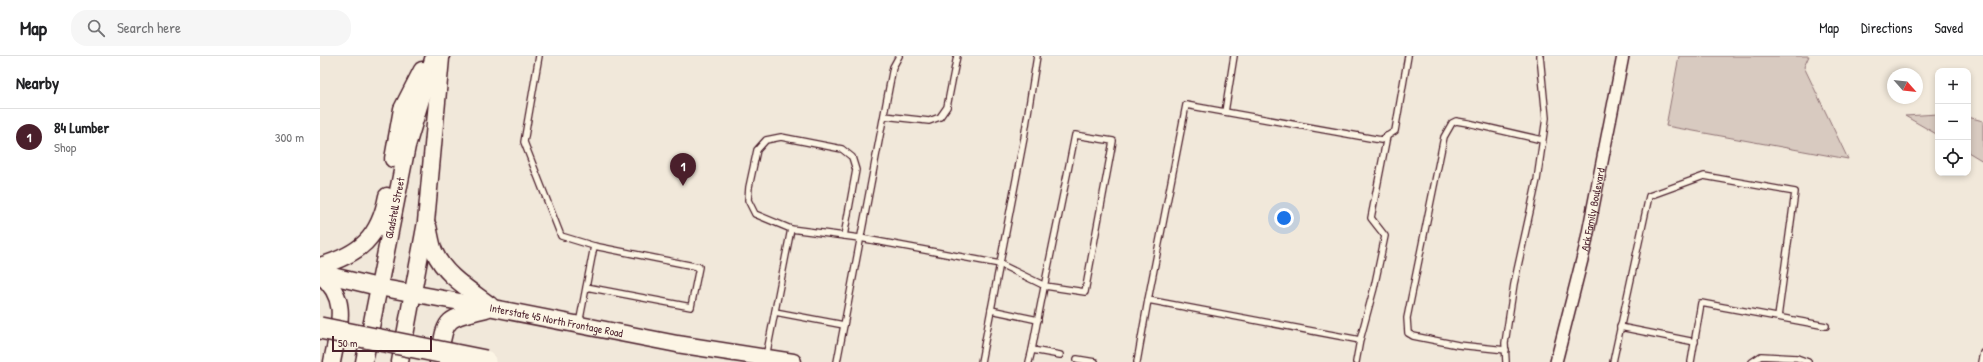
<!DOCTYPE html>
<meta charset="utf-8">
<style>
:root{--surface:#fff;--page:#f6f6f6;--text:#202124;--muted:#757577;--line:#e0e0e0;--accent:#4a1f2b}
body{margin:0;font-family:"Patrick Hand",sans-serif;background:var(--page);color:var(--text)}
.controls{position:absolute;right:12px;top:12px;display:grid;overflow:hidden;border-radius:8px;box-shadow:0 2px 6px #0003}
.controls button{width:36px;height:36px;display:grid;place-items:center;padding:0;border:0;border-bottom:1px solid var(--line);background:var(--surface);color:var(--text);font:20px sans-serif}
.compass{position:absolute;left:1567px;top:12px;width:36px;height:36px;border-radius:50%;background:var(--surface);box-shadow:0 2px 6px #0003;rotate:117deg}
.scale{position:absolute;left:12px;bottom:10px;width:100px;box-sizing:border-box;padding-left:4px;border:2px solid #4a1f2b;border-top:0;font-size:11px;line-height:14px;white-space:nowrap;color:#4a1f2b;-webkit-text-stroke:3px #fcf5e5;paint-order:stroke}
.you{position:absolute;left:964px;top:162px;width:14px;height:14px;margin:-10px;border:3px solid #fff;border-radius:50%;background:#1a73e8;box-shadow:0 0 0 6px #1a73e833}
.badge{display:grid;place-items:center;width:26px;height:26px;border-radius:50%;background:var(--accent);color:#fff;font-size:13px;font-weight:700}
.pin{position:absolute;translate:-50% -33px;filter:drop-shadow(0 1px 2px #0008)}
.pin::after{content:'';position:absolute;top:21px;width:14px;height:12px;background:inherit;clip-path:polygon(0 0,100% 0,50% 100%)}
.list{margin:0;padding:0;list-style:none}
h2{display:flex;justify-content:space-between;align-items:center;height:52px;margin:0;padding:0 16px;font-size:17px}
h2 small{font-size:13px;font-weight:400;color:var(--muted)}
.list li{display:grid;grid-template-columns:26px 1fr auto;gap:12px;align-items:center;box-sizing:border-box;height:56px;padding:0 16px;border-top:1px solid var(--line)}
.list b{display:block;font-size:15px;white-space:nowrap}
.list p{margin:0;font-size:13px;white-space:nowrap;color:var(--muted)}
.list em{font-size:13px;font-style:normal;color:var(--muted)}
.icon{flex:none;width:22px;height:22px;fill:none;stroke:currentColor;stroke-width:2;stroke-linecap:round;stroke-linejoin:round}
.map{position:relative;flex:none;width:1663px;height:306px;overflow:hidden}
header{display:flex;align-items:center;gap:24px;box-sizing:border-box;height:56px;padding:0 20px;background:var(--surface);border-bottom:1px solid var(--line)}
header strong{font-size:19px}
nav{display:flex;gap:22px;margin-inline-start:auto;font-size:14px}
.search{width:280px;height:36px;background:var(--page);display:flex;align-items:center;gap:10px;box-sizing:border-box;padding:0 14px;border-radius:16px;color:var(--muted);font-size:15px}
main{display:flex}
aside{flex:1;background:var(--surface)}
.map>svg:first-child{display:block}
.green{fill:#d8cac0;stroke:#917476}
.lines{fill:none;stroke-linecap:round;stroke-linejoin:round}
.lane-casing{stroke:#4a1f2b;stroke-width:8}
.street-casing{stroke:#4a1f2b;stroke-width:14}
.secondary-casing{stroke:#4a1f2b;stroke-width:19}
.lane{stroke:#fcf5e5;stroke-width:5.5}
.street{stroke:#fcf5e5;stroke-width:11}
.secondary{stroke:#fcf5e5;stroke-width:16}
.highway-bridge-casing{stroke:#4a1f2b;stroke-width:24;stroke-linecap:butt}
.highway-bridge{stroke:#fcf5e5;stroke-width:21}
.labels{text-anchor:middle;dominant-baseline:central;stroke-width:3;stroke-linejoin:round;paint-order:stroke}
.street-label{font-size:11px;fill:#4a1f2b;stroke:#fcf5e5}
</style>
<header>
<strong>Map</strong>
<div class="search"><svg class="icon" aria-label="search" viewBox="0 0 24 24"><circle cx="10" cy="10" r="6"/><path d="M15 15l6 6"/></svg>Search here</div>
<nav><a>Map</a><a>Directions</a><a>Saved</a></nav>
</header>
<main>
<aside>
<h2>Nearby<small></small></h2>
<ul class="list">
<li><span class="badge">1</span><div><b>84 Lumber</b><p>Shop</p></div><em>300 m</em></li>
</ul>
</aside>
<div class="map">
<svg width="1663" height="306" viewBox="0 0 1663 306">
<rect width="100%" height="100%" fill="#f1e8da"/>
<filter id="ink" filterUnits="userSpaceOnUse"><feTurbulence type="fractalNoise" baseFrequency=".025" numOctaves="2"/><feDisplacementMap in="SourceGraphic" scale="8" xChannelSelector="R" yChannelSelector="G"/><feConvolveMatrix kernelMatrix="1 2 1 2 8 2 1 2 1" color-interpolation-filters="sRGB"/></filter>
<g filter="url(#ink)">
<g class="green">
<polygon points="1359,0 1489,0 1484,11 1528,103 1346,70"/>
<polygon points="1618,58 1618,79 1585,60"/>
<polygon points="1648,61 1663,65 1663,105 1648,96"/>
</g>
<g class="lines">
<g class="lane-casing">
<g id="lane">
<polyline points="219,0 204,86 241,180 274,190"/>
<polyline points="905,56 914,0"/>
<polyline points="564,60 609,65 620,61 627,51 637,0"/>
<polyline points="471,173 435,158 428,144 429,131 437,94 446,84 461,81 522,93 532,101 536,114 524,180"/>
<polyline points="828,244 866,49 1061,84 1075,75 1088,0"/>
<polyline points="671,254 718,264"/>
<polyline points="455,256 524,269"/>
<polyline points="259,268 274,190 379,211 371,251 266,231"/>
<polyline points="1300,271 1375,286"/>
<polyline points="1040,284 1054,232 1065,180 1051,162 1067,80"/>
<polyline points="1186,294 1138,289 1093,280 1088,277 1087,262 1124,81 1132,67 1136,65 1148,67 1222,84"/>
<path d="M446 301 471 173 540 182 680 208 725 230 765 236 793 85 755 79C741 151 725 222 712 294"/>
<polyline points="757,303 775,306"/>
<polyline points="517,306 573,11 579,0"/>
<polyline points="661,306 704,82 717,0"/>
<polyline points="709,306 712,294 740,299"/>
<polyline points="817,306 828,244 1040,284 1036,306"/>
<polyline points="1186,306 1185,287 1194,228 1217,124 1226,62 1220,0"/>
<polyline points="1293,306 1329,140 1384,120 1475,136 1458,261"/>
<polyline points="1371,306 1381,247 1506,270"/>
<polyline points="1432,306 1441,300 1477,302 1488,306"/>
<polyline points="1661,306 1663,297"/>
</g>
</g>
<g class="street-casing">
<g id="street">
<path id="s1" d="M1236 306 1265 192 1303 0"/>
</g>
</g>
<g class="secondary-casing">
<g id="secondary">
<polyline points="73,103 82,53 102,14"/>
<path d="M108 170C110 178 111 187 114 195 124 219 150 234 170 249"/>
<path d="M0 210C40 198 59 182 67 140"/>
<path id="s2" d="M0 217 58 231 173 252 357 288 473 306"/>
<path d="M0 219C31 243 18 273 12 306"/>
<path id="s3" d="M44 306 87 90 114 0"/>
<polyline points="80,306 106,166 121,2"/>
<path d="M118 306C127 262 121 264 166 253"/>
</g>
</g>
<use href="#lane" class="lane"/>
<use href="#street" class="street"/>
<use href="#secondary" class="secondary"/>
<g class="highway-bridge-casing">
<polyline id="highway-bridge" points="0,272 165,305"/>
</g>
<use href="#highway-bridge" class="highway-bridge"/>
</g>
</g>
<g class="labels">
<g class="street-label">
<text stroke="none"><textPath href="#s3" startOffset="157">Gladstell Street</textPath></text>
<text stroke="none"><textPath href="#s1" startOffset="157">Ark Family Boulevard</textPath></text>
<text stroke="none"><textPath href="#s2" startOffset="241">Interstate 45 North Frontage Road</textPath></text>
</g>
</g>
</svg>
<div class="controls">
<button>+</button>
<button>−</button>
<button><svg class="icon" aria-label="locate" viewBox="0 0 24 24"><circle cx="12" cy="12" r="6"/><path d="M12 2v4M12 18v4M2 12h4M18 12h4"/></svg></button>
</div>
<svg class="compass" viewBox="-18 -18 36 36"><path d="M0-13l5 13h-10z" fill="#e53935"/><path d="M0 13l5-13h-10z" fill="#757577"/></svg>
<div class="scale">50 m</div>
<div class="you"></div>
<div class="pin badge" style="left:363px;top:130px">1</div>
</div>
</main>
